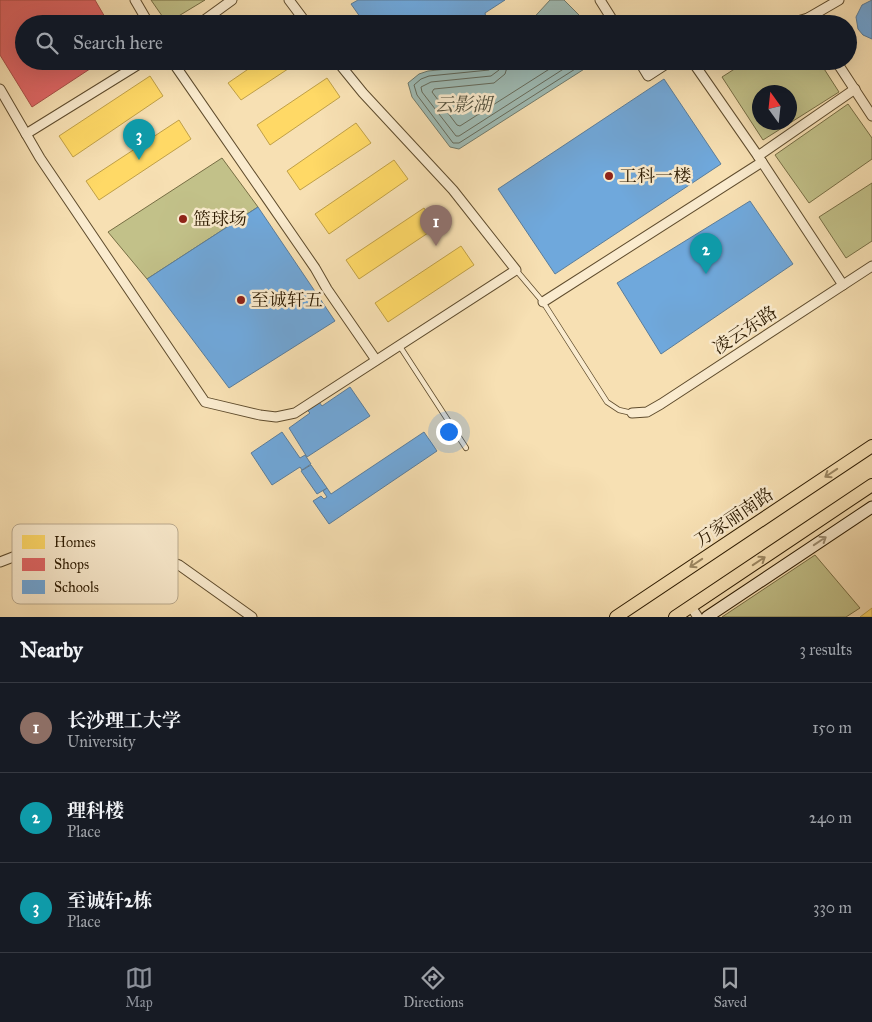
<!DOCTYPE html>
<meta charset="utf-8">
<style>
:root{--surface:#171b24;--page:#242831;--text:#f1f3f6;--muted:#9ea1a6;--line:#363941;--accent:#8c9099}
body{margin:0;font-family:"IM FELL Great Primer","Noto Serif SC",serif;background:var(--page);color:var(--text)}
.compass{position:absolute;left:752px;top:85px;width:45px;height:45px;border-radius:50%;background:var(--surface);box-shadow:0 5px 20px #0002;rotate:345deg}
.you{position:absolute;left:448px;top:431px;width:18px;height:18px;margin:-12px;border:4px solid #fff;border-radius:50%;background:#1a73e8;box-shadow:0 0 0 8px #1a73e833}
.badge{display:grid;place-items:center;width:32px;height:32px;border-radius:50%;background:var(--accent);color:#fff;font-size:16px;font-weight:700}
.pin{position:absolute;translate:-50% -41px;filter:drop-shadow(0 1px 2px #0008)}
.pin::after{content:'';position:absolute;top:26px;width:18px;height:15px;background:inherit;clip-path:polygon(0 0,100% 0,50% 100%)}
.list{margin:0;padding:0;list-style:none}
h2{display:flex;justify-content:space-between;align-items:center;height:65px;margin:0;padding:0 20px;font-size:21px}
h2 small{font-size:16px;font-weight:400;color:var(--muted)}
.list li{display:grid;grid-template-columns:32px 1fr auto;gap:15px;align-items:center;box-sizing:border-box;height:90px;padding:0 20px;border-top:1px solid var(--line)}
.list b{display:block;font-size:19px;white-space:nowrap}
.list p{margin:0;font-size:16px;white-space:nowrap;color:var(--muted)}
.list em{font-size:16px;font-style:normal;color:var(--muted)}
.icon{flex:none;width:28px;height:28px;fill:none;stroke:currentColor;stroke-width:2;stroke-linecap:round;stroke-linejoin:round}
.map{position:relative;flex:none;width:872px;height:617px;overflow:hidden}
.search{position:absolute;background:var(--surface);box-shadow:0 5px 20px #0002;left:15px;right:15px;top:15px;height:55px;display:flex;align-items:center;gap:12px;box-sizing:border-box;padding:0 18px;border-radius:28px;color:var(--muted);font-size:19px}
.sheet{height:335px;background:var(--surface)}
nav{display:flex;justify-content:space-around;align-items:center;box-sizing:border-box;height:70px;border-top:1px solid var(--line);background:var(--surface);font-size:14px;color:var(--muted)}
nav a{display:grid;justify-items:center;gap:2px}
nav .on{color:var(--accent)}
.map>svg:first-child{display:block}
.green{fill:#c2c189;stroke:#776e44;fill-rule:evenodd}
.water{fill:#9fbbb4;stroke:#717b6c}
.homes{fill:#ffd966;stroke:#c0a047}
.shops{fill:#e06666;stroke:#aa4f47}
.schools{fill:#6fa8dc;stroke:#5b7d9a}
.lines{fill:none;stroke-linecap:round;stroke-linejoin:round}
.shore{stroke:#666a5a;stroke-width:1}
.lane-casing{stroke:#5f4c2d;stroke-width:6}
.street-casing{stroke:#5f4c2d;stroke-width:11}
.secondary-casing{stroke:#2c1a00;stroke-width:13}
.primary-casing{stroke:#2c1a00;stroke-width:14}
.lane{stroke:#faebce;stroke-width:4.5}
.street{stroke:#faebce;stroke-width:9}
.secondary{stroke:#faebce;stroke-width:11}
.primary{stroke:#f7e0b3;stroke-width:12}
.oneway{stroke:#9c8762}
.oneway2{stroke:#9d8d71}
.poi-dot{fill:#8f2418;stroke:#faebce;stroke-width:2}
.labels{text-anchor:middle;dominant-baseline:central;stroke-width:5;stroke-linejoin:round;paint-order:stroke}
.poi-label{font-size:18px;fill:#2c1a00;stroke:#faebce;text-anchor:start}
.street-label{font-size:18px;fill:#2c1a00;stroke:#faebce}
.water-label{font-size:19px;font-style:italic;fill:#54523f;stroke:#faebce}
.key{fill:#faebce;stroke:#bcac90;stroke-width:1}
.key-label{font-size:14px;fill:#2c1a00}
</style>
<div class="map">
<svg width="872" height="617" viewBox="0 0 872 617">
<rect width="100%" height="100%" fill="#f7e0b3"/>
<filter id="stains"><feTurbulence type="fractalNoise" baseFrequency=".004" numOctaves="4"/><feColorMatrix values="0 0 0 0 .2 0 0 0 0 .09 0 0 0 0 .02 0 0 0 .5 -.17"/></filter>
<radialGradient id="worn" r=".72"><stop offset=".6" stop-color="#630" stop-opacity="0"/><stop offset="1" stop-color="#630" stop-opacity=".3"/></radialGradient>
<g class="green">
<polygon points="151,0 205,0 167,23"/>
<path d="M747 61H819L839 92 763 140 722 77ZM760 92H790V122H760Z"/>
<polygon points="848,104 872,138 872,159 809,203 775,155"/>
<polygon points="222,158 258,207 147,279 108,232"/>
<polygon points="872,183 872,241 846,258 819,217"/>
<polygon points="815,555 860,608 846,617 722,617"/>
</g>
<g class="water">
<polygon points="550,0 564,0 588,24 528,24"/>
<polygon points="492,61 589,61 589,66 459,149 450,147 412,97 408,83 419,74 428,71 488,65"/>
</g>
<g class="homes">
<polygon points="260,61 300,61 241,100 228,83"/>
<polygon points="150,76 163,96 73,157 59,136"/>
<polygon points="327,78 340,97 270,145 257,125"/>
<polygon points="179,120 191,139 99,200 86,181"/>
<polygon points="356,123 371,143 300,190 287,171"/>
<polygon points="394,160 408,179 329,234 315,214"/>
<polygon points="424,208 437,227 359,279 346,260"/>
<polygon points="461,246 474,265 388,322 375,303"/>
<polygon points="872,608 872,617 860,617"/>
</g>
<polygon class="shops" points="0,0 95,0 109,24 24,24 24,61 102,61 32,107 0,55"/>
<g class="schools">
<polygon points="358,0 505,0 485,13 486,18 485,24 365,24 351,4"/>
<polygon points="872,0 872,39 863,35 858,29 856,17 862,5"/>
<polygon points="664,79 721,164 555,274 498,189"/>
<polygon points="750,201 793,264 661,354 617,283"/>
<polygon points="258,207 335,321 229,388 147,279"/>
<polygon points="350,387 370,416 307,457 289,428 310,413 307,410 319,402 322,406"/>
<polygon points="282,432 300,458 305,455 311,464 302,470 300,467 272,485 251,453"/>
<polygon points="424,432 437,451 329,524 313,501 321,496 324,499 327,497 323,491 327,488 331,494"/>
<polygon points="311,465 327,488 317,494 301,471"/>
</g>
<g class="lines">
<g class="shore">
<polyline points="495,61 494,66 489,70 429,76 421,79 414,85 417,95 453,143 459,143 583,64 584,61"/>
<polyline points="501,61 499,70 491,76 431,82 421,87 422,92 456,136 459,136 576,61"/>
<polyline points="509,61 505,74 494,83 434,89 432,92 457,125 460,126 562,61"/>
</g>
<g class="lane-casing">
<g id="lane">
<polyline points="516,270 543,302 607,402 619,410 632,413"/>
<polyline points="399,345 466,448"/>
</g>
</g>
<g class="street-casing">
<g id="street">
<polyline points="135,0 149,24"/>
<polyline points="289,0 307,24"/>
<polyline points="600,0 615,24"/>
<polyline points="199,24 232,0"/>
<polyline points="787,24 808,18"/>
<polyline points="812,24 808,18 839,0"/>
<polyline points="172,61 315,268 327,289 376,360"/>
<polyline points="639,61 648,76 671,61"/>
<polyline points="692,61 758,156 843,285"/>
<polyline points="836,61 872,116"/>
<polyline points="0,89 40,158 205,402 260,415 276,417 295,413 516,270 453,190 363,93 337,61"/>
<polyline points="26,134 144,61"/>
<polyline points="758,156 855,89"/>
<polyline points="543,302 762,162"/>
<polyline points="632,413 647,412 661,404 872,266"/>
<polyline points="0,562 26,552 105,553 160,558 179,565 252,617"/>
<polyline points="691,607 698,617"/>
</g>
</g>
<g class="secondary-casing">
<polyline id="secondary" points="707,617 872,507"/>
</g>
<g class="primary-casing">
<g id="primary">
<polyline points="616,617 872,446"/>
<polyline points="675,617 872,485"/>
</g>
</g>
<use href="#lane" class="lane"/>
<use href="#street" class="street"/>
<use href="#secondary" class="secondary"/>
<use href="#primary" class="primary"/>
</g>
<defs><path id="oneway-shaft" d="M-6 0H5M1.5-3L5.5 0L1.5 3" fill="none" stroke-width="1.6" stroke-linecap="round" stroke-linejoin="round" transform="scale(1.25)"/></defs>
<g class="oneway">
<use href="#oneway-shaft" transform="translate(831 473) rotate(146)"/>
<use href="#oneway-shaft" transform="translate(759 561) rotate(-34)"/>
<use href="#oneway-shaft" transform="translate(696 563) rotate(146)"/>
</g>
<use class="oneway2" href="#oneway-shaft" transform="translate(820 541) rotate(-34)"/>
<g class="poi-dot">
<circle cx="609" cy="176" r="5"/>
<circle cx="183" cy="219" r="5"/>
<circle cx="241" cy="300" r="5"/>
</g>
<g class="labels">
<g class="poi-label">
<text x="619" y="176">工科一楼</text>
<text x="193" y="219">篮球场</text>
<text x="251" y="300">至诚轩五</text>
</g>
<g class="street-label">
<text transform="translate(745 330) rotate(-33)">凌云东路</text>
<text transform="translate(734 517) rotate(-34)">万家丽南路</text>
</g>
<g class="water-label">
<text x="463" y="104">云影湖</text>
</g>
</g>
<rect x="12" y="524" width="166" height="80" rx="8" class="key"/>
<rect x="22" y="535" width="23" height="14" fill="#ffd966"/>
<rect x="22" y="558" width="23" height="13" fill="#e06666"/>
<rect x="22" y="580" width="23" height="14" fill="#6fa8dc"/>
<g class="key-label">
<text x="54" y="547">Homes</text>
<text x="54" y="569">Shops</text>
<text x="54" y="592">Schools</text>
</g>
<rect width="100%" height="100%" filter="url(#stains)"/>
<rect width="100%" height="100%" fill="url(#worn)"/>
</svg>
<svg class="compass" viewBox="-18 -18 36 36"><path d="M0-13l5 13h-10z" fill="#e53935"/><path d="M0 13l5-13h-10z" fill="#9ea1a6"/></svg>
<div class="you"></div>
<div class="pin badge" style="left:436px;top:246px;background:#8d6e63">1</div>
<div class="pin badge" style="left:706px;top:274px;background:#0f9aa8">2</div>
<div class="pin badge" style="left:139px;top:160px;background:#0f9aa8">3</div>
<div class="search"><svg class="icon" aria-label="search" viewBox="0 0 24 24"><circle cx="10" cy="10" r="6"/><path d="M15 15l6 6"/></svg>Search here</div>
</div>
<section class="sheet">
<h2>Nearby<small>3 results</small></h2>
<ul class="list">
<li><span class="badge" style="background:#8d6e63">1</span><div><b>长沙理工大学</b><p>University</p></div><em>150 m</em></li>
<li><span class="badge" style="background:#0f9aa8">2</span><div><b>理科楼</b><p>Place</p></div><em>240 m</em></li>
<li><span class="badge" style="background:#0f9aa8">3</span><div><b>至诚轩2栋</b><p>Place</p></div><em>330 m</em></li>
</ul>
</section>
<nav>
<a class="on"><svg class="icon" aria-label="map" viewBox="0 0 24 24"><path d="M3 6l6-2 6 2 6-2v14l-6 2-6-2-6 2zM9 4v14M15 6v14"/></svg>Map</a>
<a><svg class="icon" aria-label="directions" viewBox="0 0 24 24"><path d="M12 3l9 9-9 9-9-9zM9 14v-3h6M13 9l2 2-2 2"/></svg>Directions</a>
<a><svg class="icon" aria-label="saved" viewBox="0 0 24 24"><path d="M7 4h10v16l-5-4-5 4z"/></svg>Saved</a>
</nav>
